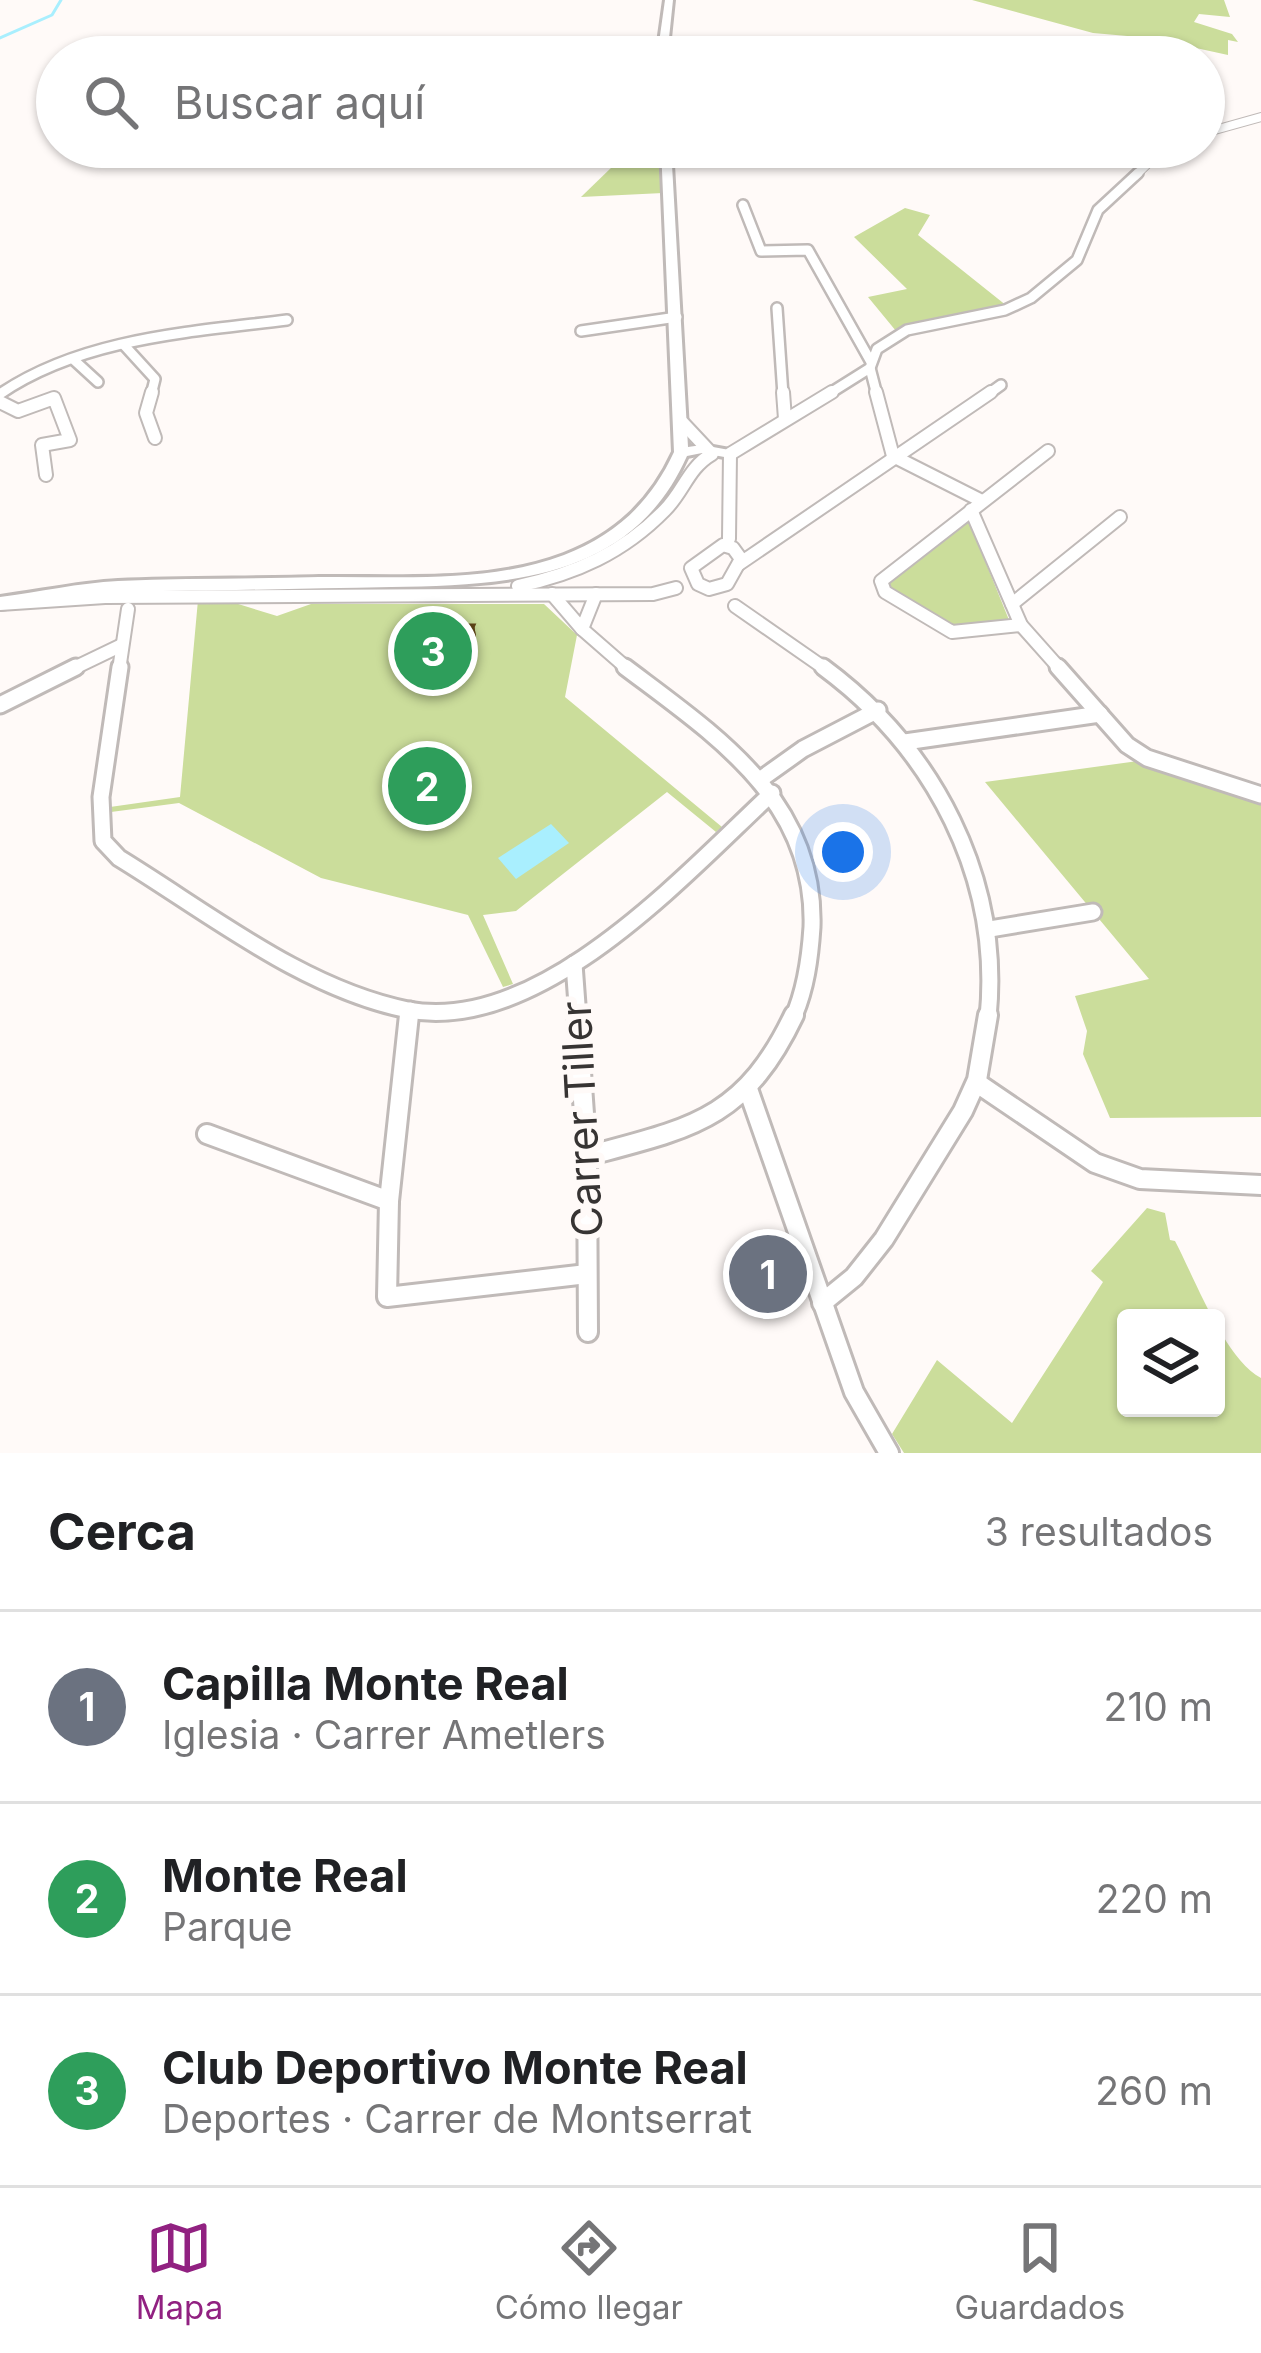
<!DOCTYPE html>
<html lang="es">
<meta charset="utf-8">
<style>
:root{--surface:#fff;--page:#f2f2f2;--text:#202124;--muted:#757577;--line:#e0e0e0;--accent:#912181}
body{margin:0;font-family:Inter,sans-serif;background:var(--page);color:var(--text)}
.controls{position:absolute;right:36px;bottom:36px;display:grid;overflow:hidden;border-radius:12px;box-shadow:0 3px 9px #0004}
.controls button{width:108px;height:108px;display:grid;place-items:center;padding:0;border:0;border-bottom:3px solid var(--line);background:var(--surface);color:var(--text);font:60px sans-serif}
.you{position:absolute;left:843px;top:852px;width:42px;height:42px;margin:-30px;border:9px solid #fff;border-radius:50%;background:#1a73e8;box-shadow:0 0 0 18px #1a73e833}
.badge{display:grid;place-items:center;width:78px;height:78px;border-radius:50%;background:var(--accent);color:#fff;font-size:39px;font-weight:700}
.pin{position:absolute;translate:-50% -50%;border:6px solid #fff;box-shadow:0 3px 12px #0006}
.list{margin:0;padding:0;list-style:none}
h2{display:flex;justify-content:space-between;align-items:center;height:156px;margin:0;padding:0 48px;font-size:51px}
h2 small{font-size:39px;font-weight:400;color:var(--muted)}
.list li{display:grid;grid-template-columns:78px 1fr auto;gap:36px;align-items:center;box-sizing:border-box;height:192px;padding:0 48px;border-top:3px solid var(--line)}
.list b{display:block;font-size:45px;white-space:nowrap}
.list p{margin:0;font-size:39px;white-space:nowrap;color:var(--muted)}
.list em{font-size:39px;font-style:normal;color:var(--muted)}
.icon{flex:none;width:66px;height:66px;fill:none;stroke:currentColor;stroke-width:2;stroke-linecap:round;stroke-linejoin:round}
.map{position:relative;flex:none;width:1261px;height:1453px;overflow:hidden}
.search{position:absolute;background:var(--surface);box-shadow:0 3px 9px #0004;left:36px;right:36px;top:36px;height:132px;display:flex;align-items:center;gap:30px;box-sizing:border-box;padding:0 42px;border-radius:66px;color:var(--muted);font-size:45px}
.sheet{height:732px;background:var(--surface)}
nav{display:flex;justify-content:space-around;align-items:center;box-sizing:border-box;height:168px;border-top:3px solid var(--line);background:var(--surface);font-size:33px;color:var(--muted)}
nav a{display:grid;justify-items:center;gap:6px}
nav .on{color:var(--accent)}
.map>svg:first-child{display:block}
.green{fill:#cbdd9b;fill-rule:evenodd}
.water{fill:#a9effe}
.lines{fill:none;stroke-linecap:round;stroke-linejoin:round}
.stream{stroke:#a9effe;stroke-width:3}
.street-far4-casing{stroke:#c0bab8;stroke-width:10}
.street-far3-casing{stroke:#c0bab8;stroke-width:14}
.street-far2-casing{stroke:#c0bab8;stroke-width:16}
.street-far1-casing{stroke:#c0bab8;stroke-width:21}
.street-casing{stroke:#c0bab8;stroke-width:24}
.secondary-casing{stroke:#c0bab8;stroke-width:6}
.street-far4{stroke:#fff;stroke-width:8}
.street-far3{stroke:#fff;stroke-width:9}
.street-far2{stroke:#fff;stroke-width:12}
.street-far1{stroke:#fff;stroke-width:15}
.street{stroke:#fff;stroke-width:18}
.secondary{fill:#fff;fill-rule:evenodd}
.wall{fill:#78571d}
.shaded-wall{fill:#624718}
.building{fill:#8c6522;stroke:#624718;stroke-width:3}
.labels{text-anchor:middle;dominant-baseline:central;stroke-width:12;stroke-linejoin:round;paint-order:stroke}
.near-street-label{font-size:42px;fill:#373433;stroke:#fffaf8}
</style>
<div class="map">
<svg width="1261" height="1453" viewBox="0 0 1261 1453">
<rect width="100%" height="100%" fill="#fffaf8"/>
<g class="green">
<polygon points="972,0 1224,0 1230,17 1199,14 1194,22 1232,34 1238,42 1228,40 1228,55 1150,38 1093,33"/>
<polygon points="642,147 661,147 663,193 581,197 614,165"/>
<polygon points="905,208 930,215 918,235 1007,306 896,331 868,297 907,289 854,237"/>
<polygon points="969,521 1009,620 953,627 890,588 888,582"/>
<polygon points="209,595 277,616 311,604 544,604 577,635 565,697 722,827 716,832 667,792 516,911 483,915 513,984 503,987 468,915 321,878 179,803 111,812 110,807 180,797 198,600"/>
<polygon points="1138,761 1261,800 1261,1117 1110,1118 1083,1054 1087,1031 1075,996 1149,979 985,782"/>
<path d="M1147 1208 1165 1213 1170 1240 1175 1241C1195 1279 1225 1359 1261 1378V1453H904L892 1434 937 1360 1012 1423 1103 1282 1091 1271ZM1126 1318H1216V1408H1126Z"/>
</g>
<polygon class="water" points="551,824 569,843 516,879 498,858"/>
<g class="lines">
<polyline class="stream" points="0,38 52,15 61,0"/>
<g class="street-far4-casing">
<g id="street-far4">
<polyline points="1204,133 1261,117"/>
<polyline points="1135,176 1165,147"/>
</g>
</g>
<g class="street-far3-casing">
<g id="street-far3">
<polyline points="743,205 761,251 808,250 871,362"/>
<polyline points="777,308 783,395"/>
<polyline points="581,331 677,317"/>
<polyline points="124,345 155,379 151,395"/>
<polyline points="74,360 98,382"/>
<polyline points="870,368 877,395"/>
<path d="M0 394C82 338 191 332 287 320"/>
<polyline points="827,395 870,368 877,349 907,330 1005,310 1031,298 1077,260 1098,210 1138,173"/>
<polyline points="987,395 1001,385"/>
</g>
</g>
<g class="street-far2-casing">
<g id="street-far2">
<polyline points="152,392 146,413 155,438"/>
<polyline points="783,392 785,419"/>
<polyline points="876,392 893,456 982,501"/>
<polyline points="0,402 18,411 54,398 70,440 42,445 46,475"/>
<polyline points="971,510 1021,625 1061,670"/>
<polyline points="729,539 730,454 832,392"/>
<polygon points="723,545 733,548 741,559 727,584 709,589 698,584 691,568"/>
<polyline points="739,564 991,392"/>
<path d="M518 586C575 574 623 553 665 510 684 491 688 468 712 454L682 422"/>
<polyline points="552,594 582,629 596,594"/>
<polyline points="0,604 105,597 653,594 676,588"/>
<polyline points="1012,604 1120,517"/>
<polyline points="735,606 827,670"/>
<polyline points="1021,625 952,632 885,592 881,581 1048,451"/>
<polyline points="582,629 629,670"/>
<polyline points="70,670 122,645"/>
<polyline points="119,670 128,609"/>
</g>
</g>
<g class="street-far1-casing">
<g id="street-far1">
<path d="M120 667 101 797 103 841 119 858C209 913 303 989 408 1010 540 1035 685 874 772 793"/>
<path d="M625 667C715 735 816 800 812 927 810 958 806 989 793 1018"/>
<path d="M823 667C934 749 1002 878 988 1018"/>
<polyline points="1058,667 1127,745 1147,758 1261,795"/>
<polyline points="0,705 76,667"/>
<polyline points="905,742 1100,714"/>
<polyline points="761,779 803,749 878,710"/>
<polyline points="990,929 1093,912"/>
<polyline points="574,964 578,1018"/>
<polyline points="409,1018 410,1010"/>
</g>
</g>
<g class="street-casing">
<g id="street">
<polyline points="409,1015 389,1201 387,1297 587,1274"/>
<polyline points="577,1015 587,1156 588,1332"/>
<polyline points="977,1083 1095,1163 1140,1179 1261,1185"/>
<polyline points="748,1089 854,1392 889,1453"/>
<polyline points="207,1134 389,1201"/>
<path d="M587 1156C691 1128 744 1120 794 1015"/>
<polyline points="822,1303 854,1277 884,1239 963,1111 977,1080 988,1015"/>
</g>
</g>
<g class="secondary-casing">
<g id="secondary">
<polygon points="665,0 673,0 667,57 657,57"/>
<path d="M661 147H671L688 447 702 445 735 451 737 454 730 458 702 453 687 456C632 580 509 585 391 587 339 588 288 589 236 590 197 591 157 590 117 593 78 595 39 603 0 609V597C39 592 79 583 118 581 185 578 252 579 319 577 400 576 487 584 564 555 616 535 651 502 674 452Z"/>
</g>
</g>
<use href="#street-far4" class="street-far4"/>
<use href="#street-far3" class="street-far3"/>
<use href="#street-far2" class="street-far2"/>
<use href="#street-far1" class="street-far1"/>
<use href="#street" class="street"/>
<use href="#secondary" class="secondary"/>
</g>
<g class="wall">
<polygon points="474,625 476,636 463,662 437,657 434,662 401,656 399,645"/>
<polygon points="741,1269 799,1280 798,1283 790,1288 781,1283 749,1294 741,1272"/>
</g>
<g class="shaded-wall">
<polygon points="474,625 476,636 463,662 461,652"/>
<polygon points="782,1280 781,1283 749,1294 750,1291"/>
</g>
<g class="building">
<polygon points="436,625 474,625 461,652 435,646 432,651 399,645 406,632 424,636"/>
<polygon points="789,1252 799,1280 791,1285 782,1280 750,1291 741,1269"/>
</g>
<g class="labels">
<g class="near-street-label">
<text transform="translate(581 1119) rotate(-93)">Carrer Tiller</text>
</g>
</g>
</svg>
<div class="controls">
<button><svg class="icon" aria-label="layers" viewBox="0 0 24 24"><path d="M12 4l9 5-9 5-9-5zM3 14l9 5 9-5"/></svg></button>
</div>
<div class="you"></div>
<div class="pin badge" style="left:768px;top:1274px;background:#6b7280">1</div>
<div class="pin badge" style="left:427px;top:786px;background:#2e9e5b">2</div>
<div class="pin badge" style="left:433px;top:651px;background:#2e9e5b">3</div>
<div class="search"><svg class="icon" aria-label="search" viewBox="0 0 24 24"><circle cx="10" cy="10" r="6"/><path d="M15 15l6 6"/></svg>Buscar aquí</div>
</div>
<section class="sheet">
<h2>Cerca<small>3 resultados</small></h2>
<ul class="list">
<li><span class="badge" style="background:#6b7280">1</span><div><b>Capilla Monte Real</b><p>Iglesia · Carrer Ametlers</p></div><em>210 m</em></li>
<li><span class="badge" style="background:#2e9e5b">2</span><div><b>Monte Real</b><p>Parque</p></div><em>220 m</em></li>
<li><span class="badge" style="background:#2e9e5b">3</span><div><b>Club Deportivo Monte Real</b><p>Deportes · Carrer de Montserrat</p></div><em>260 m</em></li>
</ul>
</section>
<nav>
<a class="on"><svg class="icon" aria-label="map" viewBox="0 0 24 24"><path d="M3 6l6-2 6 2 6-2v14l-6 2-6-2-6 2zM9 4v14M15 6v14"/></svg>Mapa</a>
<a><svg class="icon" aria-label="directions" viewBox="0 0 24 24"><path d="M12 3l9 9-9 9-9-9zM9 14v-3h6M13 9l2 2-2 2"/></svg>Cómo llegar</a>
<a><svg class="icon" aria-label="saved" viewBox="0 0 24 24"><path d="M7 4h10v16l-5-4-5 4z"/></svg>Guardados</a>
</nav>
